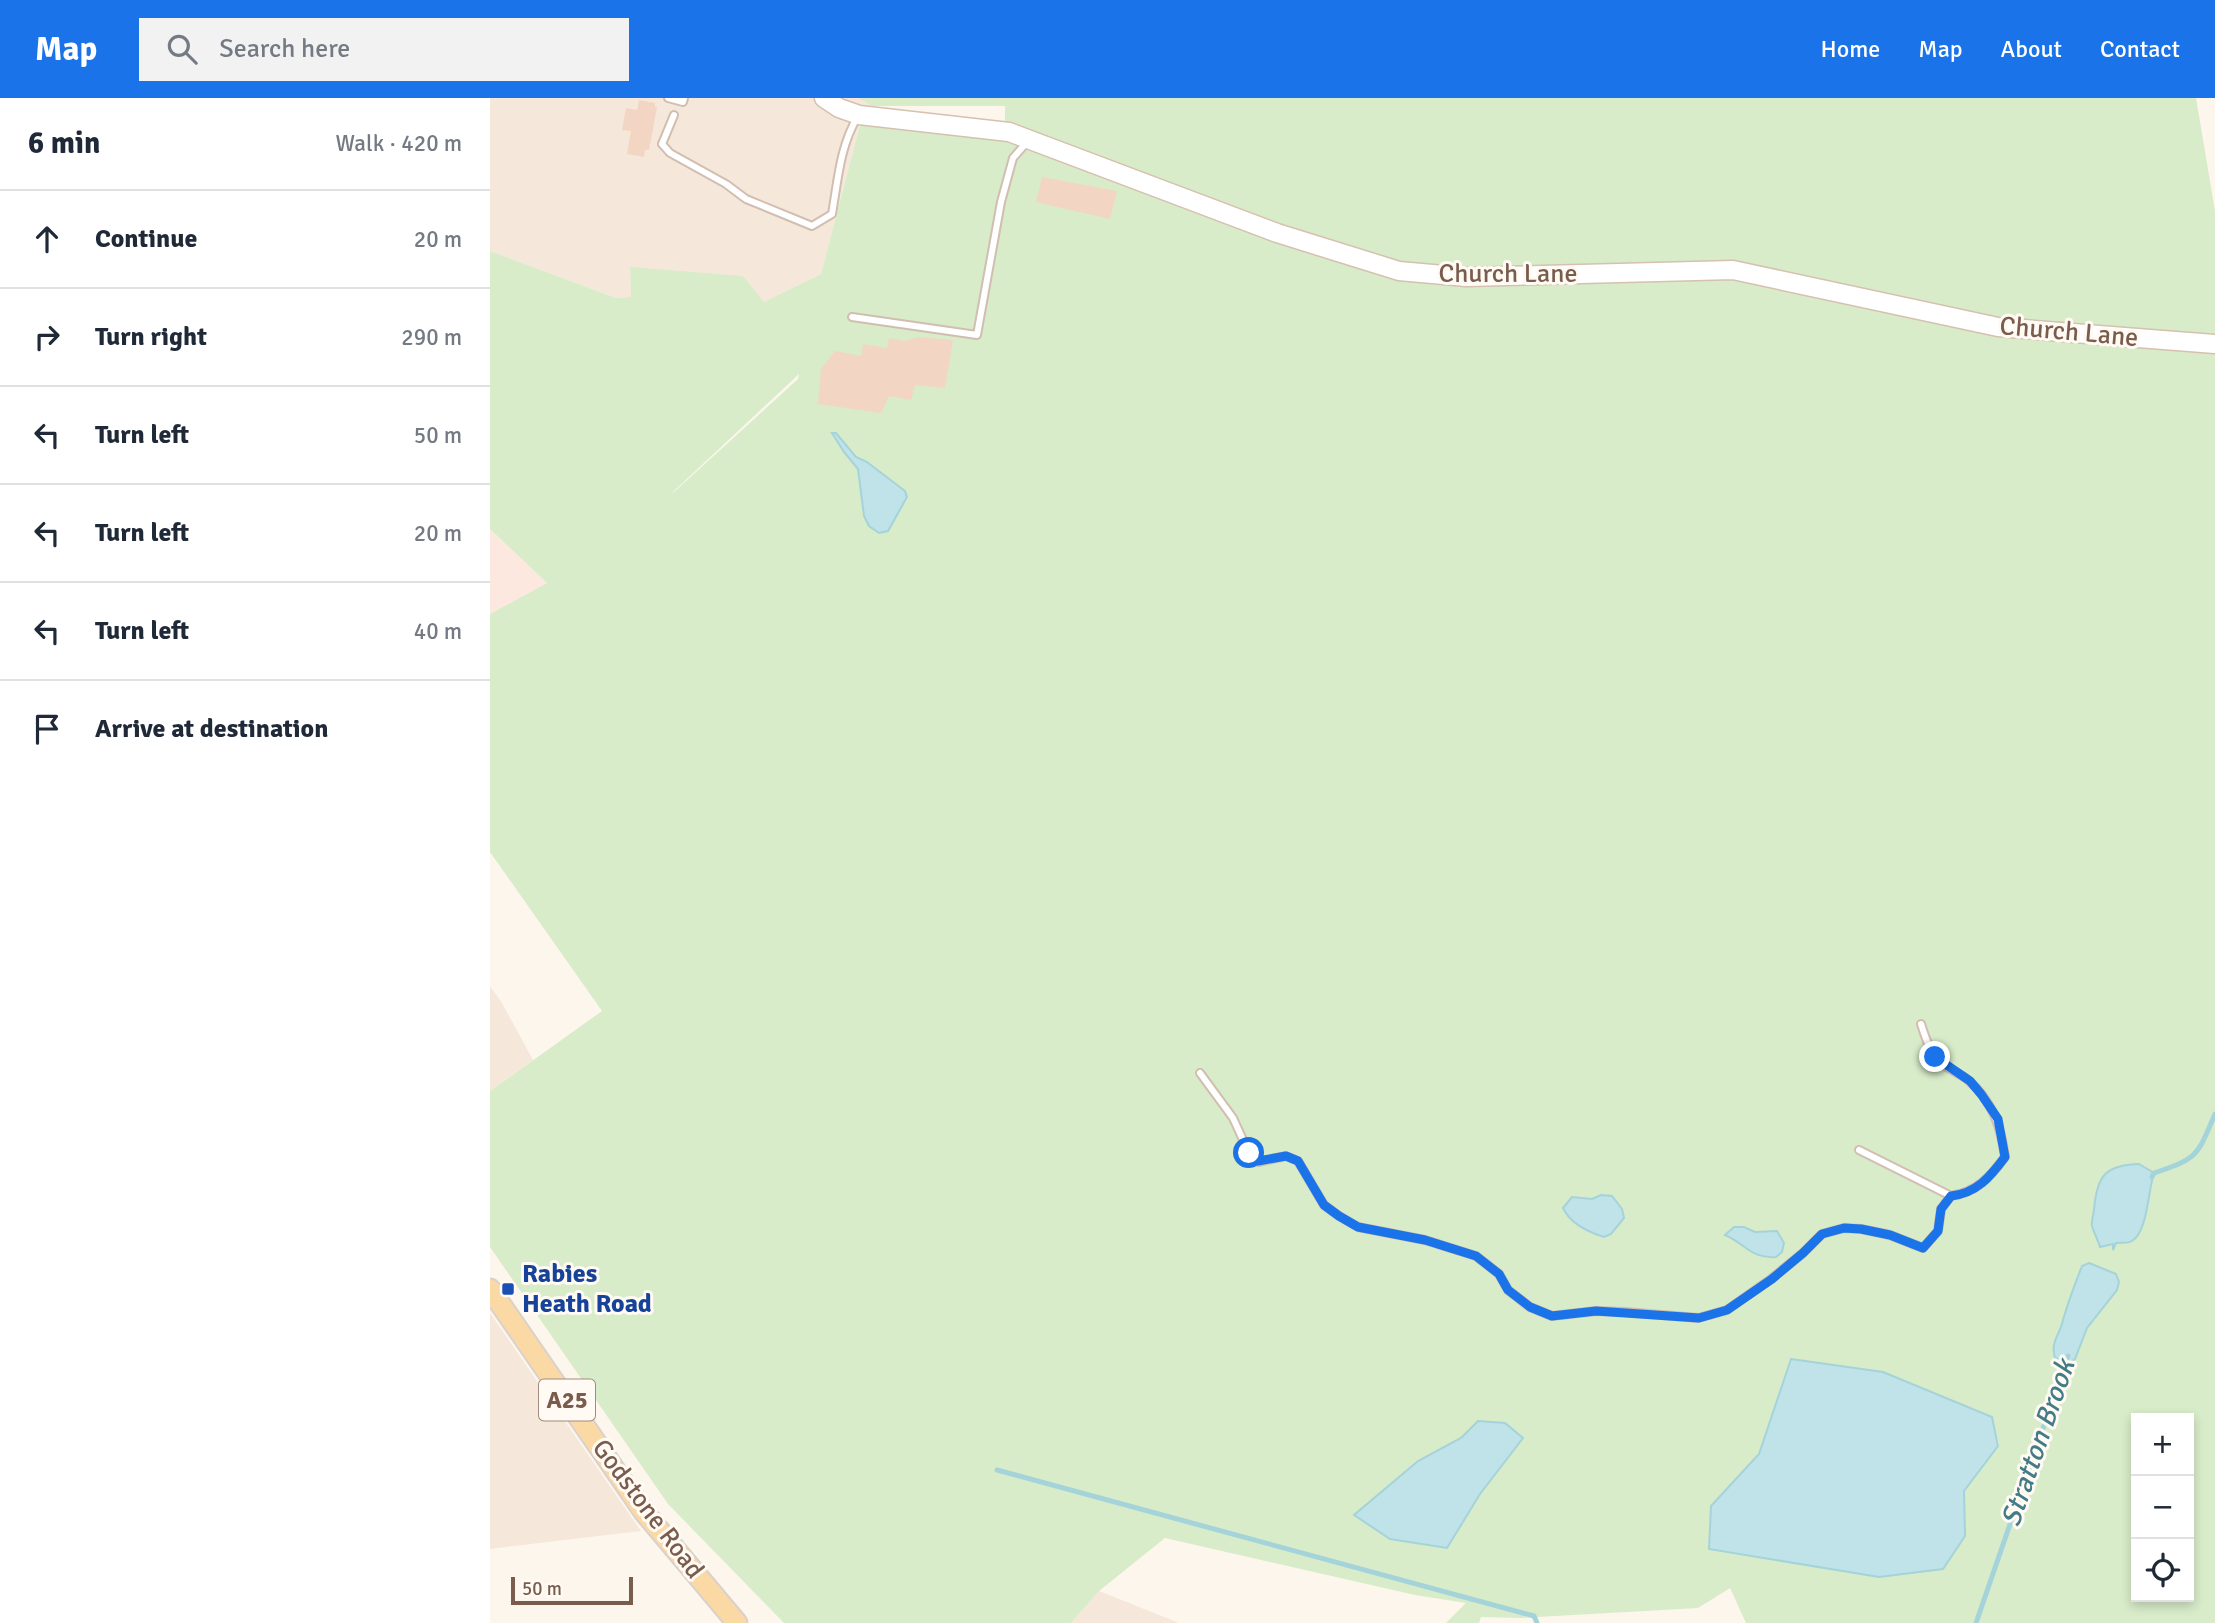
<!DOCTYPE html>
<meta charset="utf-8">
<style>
:root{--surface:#fff;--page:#f2f2f3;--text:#1f2937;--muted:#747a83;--line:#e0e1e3;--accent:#1a73e8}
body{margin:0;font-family:Signika,sans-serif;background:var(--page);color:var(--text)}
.controls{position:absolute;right:21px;bottom:21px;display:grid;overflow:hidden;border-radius:0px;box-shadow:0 4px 10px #0003}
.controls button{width:63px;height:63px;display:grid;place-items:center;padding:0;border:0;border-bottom:2px solid var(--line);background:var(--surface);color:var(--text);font:35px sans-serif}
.scale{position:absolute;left:21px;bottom:18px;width:122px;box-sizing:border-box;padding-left:7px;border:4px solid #7a5c4d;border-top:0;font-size:19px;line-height:24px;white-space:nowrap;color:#7a5c4d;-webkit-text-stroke:5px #fffaf3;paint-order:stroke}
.stop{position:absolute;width:21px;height:21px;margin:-16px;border:5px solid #1a73e8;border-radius:50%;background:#fff}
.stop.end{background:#1a73e8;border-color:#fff;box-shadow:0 2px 7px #0008}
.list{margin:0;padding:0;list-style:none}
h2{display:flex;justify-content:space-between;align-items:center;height:91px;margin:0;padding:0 28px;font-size:30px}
h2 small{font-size:23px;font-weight:400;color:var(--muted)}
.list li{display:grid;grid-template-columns:46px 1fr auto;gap:21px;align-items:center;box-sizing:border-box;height:98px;padding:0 28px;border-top:2px solid var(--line)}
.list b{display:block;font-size:26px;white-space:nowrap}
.list em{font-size:23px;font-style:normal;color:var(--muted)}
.icon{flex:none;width:38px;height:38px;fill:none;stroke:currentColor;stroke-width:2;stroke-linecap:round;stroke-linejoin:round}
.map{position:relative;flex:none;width:1725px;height:1525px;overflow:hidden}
header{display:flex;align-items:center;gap:42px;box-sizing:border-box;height:98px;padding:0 35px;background:var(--accent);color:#fff}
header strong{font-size:33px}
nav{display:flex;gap:38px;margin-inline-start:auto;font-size:24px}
.search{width:490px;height:63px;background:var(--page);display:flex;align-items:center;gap:18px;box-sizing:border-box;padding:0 24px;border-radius:0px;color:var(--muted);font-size:26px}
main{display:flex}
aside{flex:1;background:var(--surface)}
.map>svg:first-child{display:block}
.residential{fill:#f5e8da}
.commercial{fill:#fde8e0}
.green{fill:#d8ecc9;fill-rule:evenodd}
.water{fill:#bfe3e8;stroke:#a5d3da;stroke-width:2}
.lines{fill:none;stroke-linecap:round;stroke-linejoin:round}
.stream{stroke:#a5d3da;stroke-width:5}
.building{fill:#f3d5c3}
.lane-casing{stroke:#d1beb0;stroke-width:10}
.secondary-casing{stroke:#d6c0b0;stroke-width:21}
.primary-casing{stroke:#dad1cd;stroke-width:23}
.lane{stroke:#fff;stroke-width:6}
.secondary{stroke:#fff;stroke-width:18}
.primary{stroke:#fbd9a5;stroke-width:19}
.route{stroke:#1a73e8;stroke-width:9}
.transit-dot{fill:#1a4fb4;stroke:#fffaf3;stroke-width:2.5}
.labels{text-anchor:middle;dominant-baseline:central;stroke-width:6;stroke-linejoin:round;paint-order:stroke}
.shield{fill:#fffaf3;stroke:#a28b7f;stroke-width:2}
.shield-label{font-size:24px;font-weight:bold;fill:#7a5c4d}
.street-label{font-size:26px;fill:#7a5c4d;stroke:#fffaf3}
.transit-label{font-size:26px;font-weight:bold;fill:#164399;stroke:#fffaf3;text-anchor:start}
.water-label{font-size:28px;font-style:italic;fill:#437c86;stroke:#fffaf3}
</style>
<header>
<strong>Map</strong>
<div class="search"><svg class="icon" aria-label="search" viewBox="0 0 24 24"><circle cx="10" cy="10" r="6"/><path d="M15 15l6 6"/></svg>Search here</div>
<nav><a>Home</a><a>Map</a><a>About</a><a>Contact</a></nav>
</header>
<main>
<aside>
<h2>6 min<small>Walk · 420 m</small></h2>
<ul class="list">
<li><svg class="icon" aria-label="ahead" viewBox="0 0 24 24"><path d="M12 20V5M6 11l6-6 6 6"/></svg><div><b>Continue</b></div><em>20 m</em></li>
<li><svg class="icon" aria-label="right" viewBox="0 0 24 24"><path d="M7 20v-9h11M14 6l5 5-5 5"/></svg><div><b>Turn right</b></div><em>290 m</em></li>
<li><svg class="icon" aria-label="left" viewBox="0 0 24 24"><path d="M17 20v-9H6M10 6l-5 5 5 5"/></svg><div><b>Turn left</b></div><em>50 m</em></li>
<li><svg class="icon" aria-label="left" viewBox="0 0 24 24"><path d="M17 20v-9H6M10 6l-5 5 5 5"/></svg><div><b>Turn left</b></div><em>20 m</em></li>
<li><svg class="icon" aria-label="left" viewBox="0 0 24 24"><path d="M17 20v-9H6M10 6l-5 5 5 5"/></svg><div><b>Turn left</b></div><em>40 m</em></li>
<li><svg class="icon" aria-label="arrive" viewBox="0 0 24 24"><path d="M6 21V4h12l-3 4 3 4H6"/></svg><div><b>Arrive at destination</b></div></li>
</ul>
</aside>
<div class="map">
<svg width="1725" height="1525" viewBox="0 0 1725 1525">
<rect width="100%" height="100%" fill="#fdf6ec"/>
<g class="residential">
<polygon points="0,0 389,0 371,23 331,176 273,205 140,170 141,199 126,200 0,153"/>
<polygon points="0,888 12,905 43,962 0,993"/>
<polygon points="0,1215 151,1433 0,1451"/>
<polygon points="609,1493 689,1525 581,1525"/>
</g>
<polygon class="commercial" points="0,431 57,485 0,516"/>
<path class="green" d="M369 0H1706L1725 113V1525H1256L1240 1490 1208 1510 1030 1520 991 1519 989 1525H956L976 1505 925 1497 675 1440 609 1493 581 1525H294L178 1406 0 1149V993L112 913 0 754V516L57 485 0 431V153L126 200 141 199 140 169 253 178 274 204 331 176 371 23H515V8H382ZM309 276 308 281 183 395V394ZM1301 1261 1393 1274 1502 1319 1509 1346 1474 1393 1475 1438 1219 1451 1221 1408 1269 1356ZM1646 1320H1699V1499H1646Z"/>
<g class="water">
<polygon points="342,335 346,335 366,359 377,364 415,393 417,399 398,433 389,435 379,428 374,418 368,371 354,354"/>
<path d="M1649 1066 1664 1075C1658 1092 1658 1133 1642 1143 1637 1146 1631 1144 1626 1145L1623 1152V1146L1610 1149C1608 1142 1604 1135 1602 1128 1601 1123 1604 1116 1604 1111 1607 1078 1615 1067 1649 1066Z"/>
<path d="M1111 1097 1122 1098 1132 1111 1134 1120 1121 1136 1114 1139C1098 1134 1080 1125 1073 1110L1082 1099 1102 1101Z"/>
<path d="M1244 1129H1254L1265 1134 1287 1133 1294 1145 1292 1154 1286 1159C1261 1161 1256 1146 1235 1137Z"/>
<path d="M1599 1165 1626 1176 1629 1184 1627 1192 1597 1230 1585 1261 1579 1265 1565 1260C1560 1243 1570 1237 1573 1222 1578 1204 1585 1186 1592 1168Z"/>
<polygon points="1301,1261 1393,1274 1502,1319 1508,1348 1474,1393 1475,1438 1453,1471 1389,1479 1219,1451 1221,1408 1269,1356"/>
<polygon points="988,1323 1015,1325 1033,1340 990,1396 957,1450 900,1441 864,1417 928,1363 971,1340"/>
</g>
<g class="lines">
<g class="stream">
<path d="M1662 1079 1664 1075C1709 1060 1707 1058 1725 1016"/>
<polyline points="507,1372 1044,1518 1047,1525"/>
<polyline points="1486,1525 1578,1258"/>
</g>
</g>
<g class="building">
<polygon points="149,2 165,5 165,9 167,9 159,52 155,52 154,59 137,56 141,33 132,32 136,10 147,12"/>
<polygon points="552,79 627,93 620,121 546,104"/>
<polygon points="428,239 463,242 455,290 425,287 421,302 399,298 391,315 328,306 331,271 345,253 371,258 373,246 397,250 399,240 416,243"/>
</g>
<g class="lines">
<g class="lane-casing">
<g id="lane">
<polyline points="178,0 193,4 194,0"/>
<path d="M184 17 172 46 180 55 236 86 256 101 322 128 342 116C348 81 350 48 368 18"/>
<polyline points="362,219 487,237 511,104 523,60 538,43"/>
<polyline points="710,975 743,1020 759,1055 768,1064 796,1058 808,1063 834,1107 849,1118 868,1129 935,1142 986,1158 1009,1176 1018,1192 1040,1209 1062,1218 1106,1213 1135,1214 1208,1220 1237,1212 1281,1181 1313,1155 1332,1136 1354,1130 1371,1131 1400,1137 1433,1150 1448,1133 1451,1111 1461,1098"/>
<path d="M1369 1052 1461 1098C1487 1094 1500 1079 1515 1059 1511 1029 1502 1002 1478 982 1471 976 1462 973 1455 968 1441 957 1436 942 1431 926"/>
</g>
</g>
<g class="secondary-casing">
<polyline id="secondary" points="334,0 349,10 369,17 519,34 787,135 909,173 976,179 1243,172 1508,229 1725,246"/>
</g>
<g class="primary-casing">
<polyline id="primary" points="0,1191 154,1414 247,1525"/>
</g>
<use href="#lane" class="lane"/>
<use href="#secondary" class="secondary"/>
<use href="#primary" class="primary"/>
</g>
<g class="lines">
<path class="route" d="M759 1055 768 1063 796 1058 808 1063 834 1107 849 1118 868 1129 935 1142 986 1158 1009 1176 1018 1192 1040 1209 1062 1218 1106 1213 1209 1220 1237 1212 1282 1181 1313 1155 1332 1136 1354 1130 1371 1131 1400 1137 1433 1150 1448 1133 1451 1111 1461 1098C1487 1095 1500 1079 1515 1059L1508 1021 1491 996 1480 983 1445 959"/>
</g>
<rect class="transit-dot" x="11" y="1184" width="14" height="14" rx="3.5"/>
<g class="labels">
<rect class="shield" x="49" y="1281.5" width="56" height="41" rx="5"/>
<g class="shield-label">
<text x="77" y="1302">A25</text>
</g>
<g class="street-label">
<text x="1018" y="176">Church Lane</text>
<text transform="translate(1579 234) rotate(5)">Church Lane</text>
<text transform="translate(158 1411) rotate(53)">Godstone Road</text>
</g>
<g class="transit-label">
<text x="32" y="1176">Rabies<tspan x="32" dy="30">Heath Road</tspan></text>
</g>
<g class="water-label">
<text transform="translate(1548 1345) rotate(-71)">Stratton Brook</text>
</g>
</g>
</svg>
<div class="controls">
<button>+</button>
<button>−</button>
<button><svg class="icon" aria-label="locate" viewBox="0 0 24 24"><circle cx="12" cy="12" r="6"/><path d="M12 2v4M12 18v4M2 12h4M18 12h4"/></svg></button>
</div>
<div class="scale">50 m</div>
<div class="stop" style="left:759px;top:1055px"></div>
<div class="stop end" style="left:1445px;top:959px"></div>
</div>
</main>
